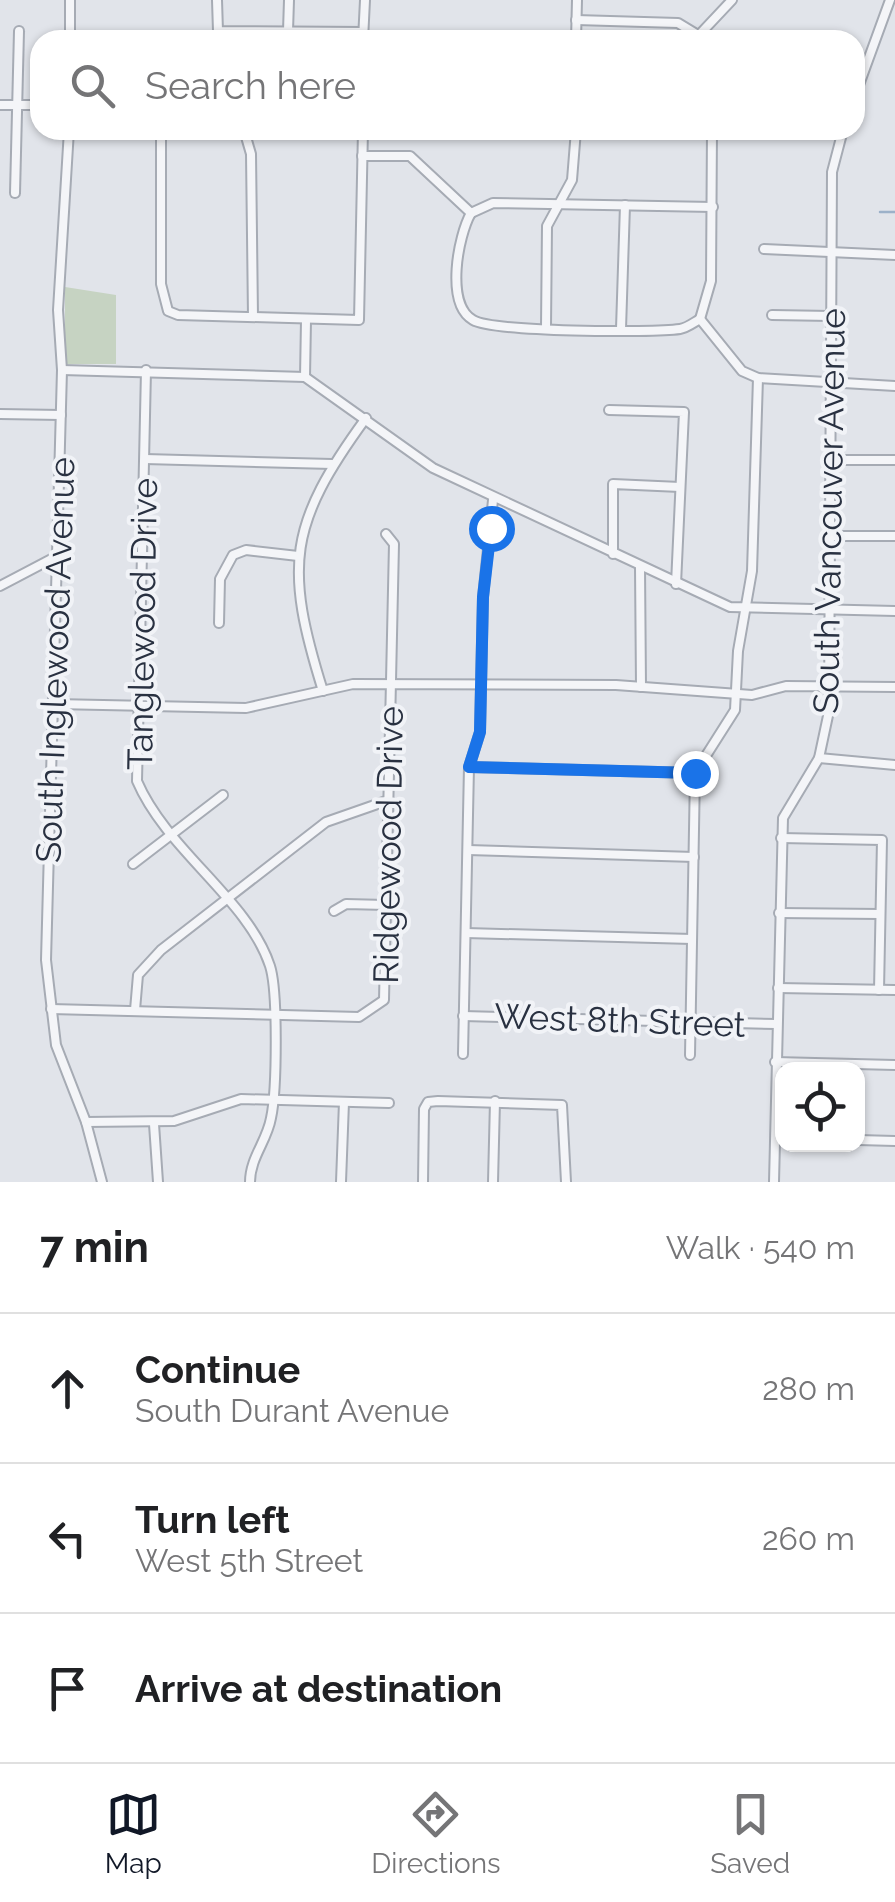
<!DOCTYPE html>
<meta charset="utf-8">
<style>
:root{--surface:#fff;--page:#f6f6f6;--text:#202124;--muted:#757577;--line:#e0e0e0;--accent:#111827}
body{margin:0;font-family:Raleway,sans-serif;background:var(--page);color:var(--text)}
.controls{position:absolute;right:30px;bottom:30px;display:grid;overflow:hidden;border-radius:20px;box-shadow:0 2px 8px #0004}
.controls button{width:90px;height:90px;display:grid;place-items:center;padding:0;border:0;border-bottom:2px solid var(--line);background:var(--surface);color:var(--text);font:50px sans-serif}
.stop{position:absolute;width:30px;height:30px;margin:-22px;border:8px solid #1a73e8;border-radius:50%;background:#fff}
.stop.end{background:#1a73e8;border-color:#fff;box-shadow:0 2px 10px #0008}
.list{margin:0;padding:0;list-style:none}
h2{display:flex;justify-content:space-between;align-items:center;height:130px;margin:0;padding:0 40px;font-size:42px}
h2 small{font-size:32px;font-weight:400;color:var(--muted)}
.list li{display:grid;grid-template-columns:65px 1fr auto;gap:30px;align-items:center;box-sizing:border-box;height:150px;padding:0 40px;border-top:2px solid var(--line)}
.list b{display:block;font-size:38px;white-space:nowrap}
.list p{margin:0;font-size:32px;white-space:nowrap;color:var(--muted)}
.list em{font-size:32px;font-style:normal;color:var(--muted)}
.icon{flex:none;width:55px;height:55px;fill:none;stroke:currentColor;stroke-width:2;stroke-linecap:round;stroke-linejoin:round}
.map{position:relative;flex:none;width:895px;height:1182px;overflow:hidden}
.search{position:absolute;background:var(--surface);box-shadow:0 2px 8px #0004;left:30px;right:30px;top:30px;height:110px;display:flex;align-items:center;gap:25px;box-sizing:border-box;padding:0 35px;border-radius:30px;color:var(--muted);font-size:38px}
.sheet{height:580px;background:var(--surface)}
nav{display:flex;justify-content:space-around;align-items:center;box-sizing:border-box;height:140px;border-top:2px solid var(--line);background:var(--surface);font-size:28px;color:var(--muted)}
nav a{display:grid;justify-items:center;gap:5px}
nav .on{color:var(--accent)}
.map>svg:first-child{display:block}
.green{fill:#c6d3c2}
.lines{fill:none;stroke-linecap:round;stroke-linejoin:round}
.stream{stroke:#9cb1c9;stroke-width:2.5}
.minor-casing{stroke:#a6abb4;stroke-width:12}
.minor{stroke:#f4f5f8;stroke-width:8}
.route{stroke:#1a73e8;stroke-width:12}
.labels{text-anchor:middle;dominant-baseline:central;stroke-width:8;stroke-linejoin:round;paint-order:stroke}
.street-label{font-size:35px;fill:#293141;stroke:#f1f3f7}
</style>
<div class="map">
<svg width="895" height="1182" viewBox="0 0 895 1182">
<rect width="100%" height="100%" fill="#e1e4ea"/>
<polygon class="green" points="65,287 116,295 116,364 65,364"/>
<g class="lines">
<polyline class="stream" points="880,212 895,212"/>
<g class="minor-casing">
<g id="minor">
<polyline points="217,0 218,31 363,32"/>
<polyline points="576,20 678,23 706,40"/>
<polyline points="288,31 289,0"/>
<polyline points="700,34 732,0"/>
<polyline points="70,40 70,0"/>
<polyline points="363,40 365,0"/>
<polyline points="576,40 577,0"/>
<polyline points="855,96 890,0"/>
<polyline points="0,105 40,105"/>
<polyline points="69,130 58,310 62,370 46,960 56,1045 86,1122 102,1182"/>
<polyline points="161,130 161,284 168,311 178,315 359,320 363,130"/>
<polyline points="244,130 251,154 253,317"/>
<polyline points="362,156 410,156 471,213"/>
<polyline points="15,193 19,31"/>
<path d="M471 213C458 236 445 304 473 320 493 332 651 333 680 329 687 328 693 323 700 319"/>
<polyline points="471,213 493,203 713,207"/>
<polyline points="764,249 895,255"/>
<polyline points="772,315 831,316"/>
<polyline points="700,319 742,371 758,378 895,386"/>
<polyline points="700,319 711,281 712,130"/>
<polyline points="546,327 547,226 572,180 576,130"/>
<polyline points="621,329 625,205"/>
<polyline points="62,370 305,377 433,468 730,607 895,611"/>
<path d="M146 370 137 781C167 851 248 899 270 966 278 991 277 1090 271 1118 267 1141 250 1158 250 1182"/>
<polyline points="305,377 306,320"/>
<polyline points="609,410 684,412 676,584"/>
<polyline points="0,414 61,415"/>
<polyline points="145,459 332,464"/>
<polyline points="832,460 895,460"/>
<polyline points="830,536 895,536"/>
<polyline points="613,554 613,484 680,487"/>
<polyline points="640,567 641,687"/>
<polyline points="0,586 59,555"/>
<polyline points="219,623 220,579 233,555 246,550 298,556"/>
<path d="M323 691C284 566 288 525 366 418"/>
<polyline points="55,704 246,708 353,684 616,685 752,695 786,686 895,687"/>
<polyline points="819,758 895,765"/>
<polyline points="469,767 695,773"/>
<polyline points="781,838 882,840 879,990"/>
<polyline points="468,850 694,857"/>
<polyline points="133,864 223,795"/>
<polyline points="334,911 346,904 386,905"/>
<polyline points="779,913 880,914"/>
<polyline points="466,933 692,939"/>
<polyline points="778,988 895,990"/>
<polyline points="51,1009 359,1017 384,1000 394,544 386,534"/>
<polyline points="135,1010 138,975 161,950 326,822 389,800"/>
<polyline points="463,1016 776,1024"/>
<polyline points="463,1054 469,767 480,732 483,597 493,500"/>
<polyline points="690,1055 695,773 735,710 738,651 752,571 758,378"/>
<polyline points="775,1062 895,1065"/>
<polyline points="86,1122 174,1121 241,1099 389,1103"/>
<polyline points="154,1124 158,1182"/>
<polyline points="858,1140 895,1141"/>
<polyline points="341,1182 344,1102"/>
<polyline points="423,1182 424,1109 428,1102 438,1101 562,1105 566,1182"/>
<polyline points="493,1182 495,1101"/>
<polyline points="774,1182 783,818 819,758 829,711 832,172 843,130"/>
</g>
</g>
<use href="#minor" class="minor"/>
</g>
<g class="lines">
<polyline class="route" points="491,528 483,597 480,732 469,767 695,773"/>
</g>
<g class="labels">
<g class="street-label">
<text transform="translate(829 511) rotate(-89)">South Vancouver Avenue</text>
<text transform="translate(142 624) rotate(-89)">Tanglewood Drive</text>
<text transform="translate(55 660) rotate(-88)">South Inglewood Avenue</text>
<text transform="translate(388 845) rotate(-89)">Ridgewood Drive</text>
<text transform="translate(620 1020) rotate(2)">West 8th Street</text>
</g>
</g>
</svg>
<div class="controls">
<button><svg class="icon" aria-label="locate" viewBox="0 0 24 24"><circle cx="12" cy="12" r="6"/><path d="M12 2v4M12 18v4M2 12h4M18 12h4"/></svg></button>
</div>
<div class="stop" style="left:491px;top:528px"></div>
<div class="stop end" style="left:695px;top:773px"></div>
<div class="search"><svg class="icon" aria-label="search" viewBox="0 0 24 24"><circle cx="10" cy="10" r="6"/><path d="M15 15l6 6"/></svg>Search here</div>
</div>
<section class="sheet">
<h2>7 min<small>Walk · 540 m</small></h2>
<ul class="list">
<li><svg class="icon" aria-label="ahead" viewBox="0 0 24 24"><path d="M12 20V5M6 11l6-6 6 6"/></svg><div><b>Continue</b><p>South Durant Avenue</p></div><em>280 m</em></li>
<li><svg class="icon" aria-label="left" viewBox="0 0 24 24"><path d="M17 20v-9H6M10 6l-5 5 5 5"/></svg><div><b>Turn left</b><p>West 5th Street</p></div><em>260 m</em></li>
<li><svg class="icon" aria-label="arrive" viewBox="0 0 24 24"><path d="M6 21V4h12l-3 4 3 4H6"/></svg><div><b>Arrive at destination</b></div></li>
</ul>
</section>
<nav>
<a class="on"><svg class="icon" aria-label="map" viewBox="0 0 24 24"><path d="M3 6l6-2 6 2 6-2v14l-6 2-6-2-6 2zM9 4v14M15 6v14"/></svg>Map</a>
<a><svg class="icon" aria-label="directions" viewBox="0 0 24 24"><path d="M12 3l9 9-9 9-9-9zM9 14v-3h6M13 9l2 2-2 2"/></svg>Directions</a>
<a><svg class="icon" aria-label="saved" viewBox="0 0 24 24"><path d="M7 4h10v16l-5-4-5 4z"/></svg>Saved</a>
</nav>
